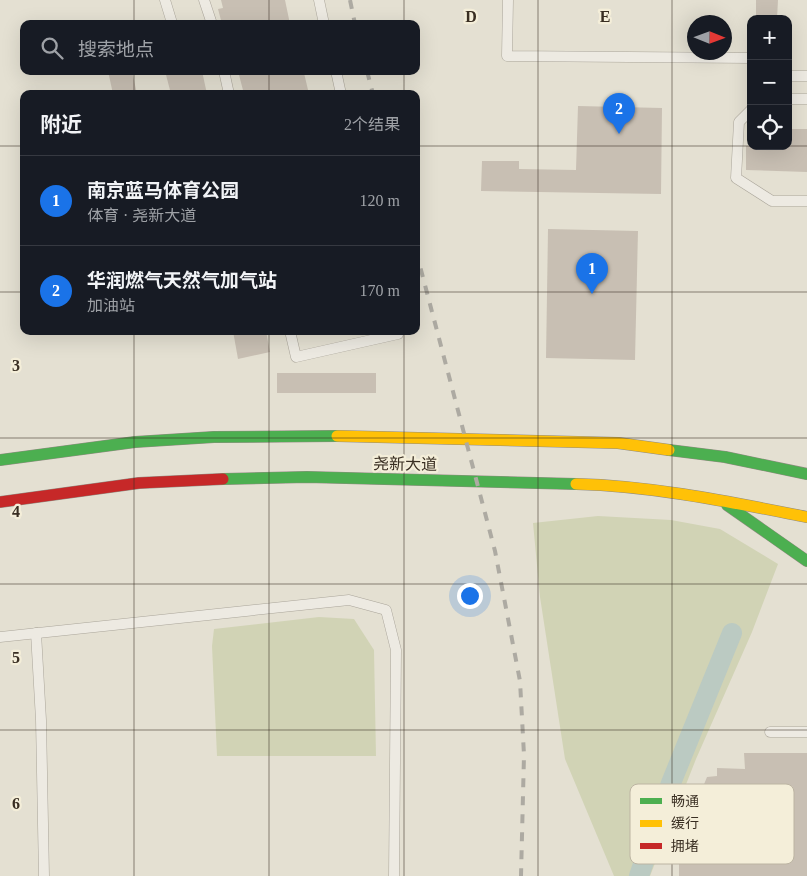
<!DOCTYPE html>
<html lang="zh">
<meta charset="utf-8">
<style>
:root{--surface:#171b24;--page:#242831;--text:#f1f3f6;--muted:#9ea1a6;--line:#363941;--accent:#1a73e8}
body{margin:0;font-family:"Times New Roman","Noto Sans SC",serif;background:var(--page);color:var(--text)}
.controls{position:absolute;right:15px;top:15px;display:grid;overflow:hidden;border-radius:10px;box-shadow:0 5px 20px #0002}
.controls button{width:45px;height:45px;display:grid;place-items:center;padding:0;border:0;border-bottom:1px solid var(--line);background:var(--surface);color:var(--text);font:25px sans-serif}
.compass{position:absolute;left:687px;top:15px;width:45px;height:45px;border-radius:50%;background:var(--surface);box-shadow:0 5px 20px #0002;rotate:91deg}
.you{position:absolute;left:469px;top:595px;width:18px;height:18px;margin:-12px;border:4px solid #fff;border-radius:50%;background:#1a73e8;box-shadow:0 0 0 8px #1a73e833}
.badge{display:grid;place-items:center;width:32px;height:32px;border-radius:50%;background:var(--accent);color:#fff;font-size:16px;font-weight:700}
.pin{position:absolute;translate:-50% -41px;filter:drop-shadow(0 1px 2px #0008)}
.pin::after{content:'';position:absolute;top:26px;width:18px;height:15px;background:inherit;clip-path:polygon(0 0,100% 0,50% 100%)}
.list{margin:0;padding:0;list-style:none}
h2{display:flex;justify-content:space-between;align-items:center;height:65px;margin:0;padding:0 20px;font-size:21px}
h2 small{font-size:16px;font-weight:400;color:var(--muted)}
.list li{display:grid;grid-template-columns:32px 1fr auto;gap:15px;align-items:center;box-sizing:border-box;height:90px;padding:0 20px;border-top:1px solid var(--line)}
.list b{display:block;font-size:19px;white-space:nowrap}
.list p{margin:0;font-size:16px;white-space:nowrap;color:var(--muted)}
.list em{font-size:16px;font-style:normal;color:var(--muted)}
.icon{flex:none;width:28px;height:28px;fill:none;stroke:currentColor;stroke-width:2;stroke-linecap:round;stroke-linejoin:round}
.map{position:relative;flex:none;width:807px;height:876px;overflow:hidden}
.search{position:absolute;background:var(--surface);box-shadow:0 5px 20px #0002;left:20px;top:20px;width:400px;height:55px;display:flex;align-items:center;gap:12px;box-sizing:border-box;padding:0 18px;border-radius:10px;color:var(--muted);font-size:19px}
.panel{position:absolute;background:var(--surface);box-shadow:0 5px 20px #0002;left:20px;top:90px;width:400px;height:245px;border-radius:10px}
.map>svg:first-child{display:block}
.green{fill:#d1d3b5}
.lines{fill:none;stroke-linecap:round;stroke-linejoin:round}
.canal{stroke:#bbcac2;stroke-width:20}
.building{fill:#c8bfb3}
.lane-casing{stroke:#aaa59a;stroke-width:11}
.fast-casing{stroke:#908b81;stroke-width:12}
.slow-casing{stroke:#908b81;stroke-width:12}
.jam-casing{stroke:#908b81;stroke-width:12}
.lane{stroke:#edeae2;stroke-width:10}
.fast{stroke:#4caf50;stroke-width:11}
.slow{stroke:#ffc107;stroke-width:11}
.jam{stroke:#c62828;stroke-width:11}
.rail{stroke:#adaaa2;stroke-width:4;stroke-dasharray:9 9;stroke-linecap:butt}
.grid{fill:none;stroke:#392e22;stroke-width:1;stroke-opacity:0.55}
.labels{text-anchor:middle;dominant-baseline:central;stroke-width:4.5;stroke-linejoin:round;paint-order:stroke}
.street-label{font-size:16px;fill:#392e22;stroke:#f4eed9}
.key{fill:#f4eed9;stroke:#bcb4a2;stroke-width:1}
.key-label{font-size:14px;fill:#392e22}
.grid-label{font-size:16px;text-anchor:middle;font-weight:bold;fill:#392e22;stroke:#f4eed9;stroke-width:4.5;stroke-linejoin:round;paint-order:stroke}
</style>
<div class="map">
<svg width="807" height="876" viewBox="0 0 807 876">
<rect width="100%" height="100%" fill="#e4e0d2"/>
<g class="green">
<polygon points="598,516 671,520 720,529 778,564 752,632 696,759 650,876 614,876 565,759 540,597 533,523"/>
<polygon points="319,617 354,619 374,650 376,756 217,756 212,646 214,629"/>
</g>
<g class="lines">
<polyline class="canal" points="639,876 671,783 732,633"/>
</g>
<g class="building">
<polygon points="221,0 285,0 290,24 222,24 218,9 223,8"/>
<polygon points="756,0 778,0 777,19 756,19"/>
<polygon points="108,71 132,71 137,94 113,94"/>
<polygon points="165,71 202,71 207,94 171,94"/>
<polygon points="238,71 298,71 299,74 304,73 309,94 244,94"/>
<polygon points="578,106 662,108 661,194 481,191 482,161 519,161 519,169 576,170"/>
<polygon points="788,129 807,129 807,172 746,170 746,146 788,146"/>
<polygon points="548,229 638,231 635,360 546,358"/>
<polygon points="233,331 266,331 270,352 238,359"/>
<rect x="277" y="373" width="99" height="20"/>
<polygon points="744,753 807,753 807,876 679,876 679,863 672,863 707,777 717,776 717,768 745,769"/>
</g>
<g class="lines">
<g class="lane-casing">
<g id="lane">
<polyline points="165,0 172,23"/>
<polyline points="204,0 212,24"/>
<polyline points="319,0 324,24"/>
<polyline points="508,0 507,56 751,58"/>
<polyline points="224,71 229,94"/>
<polyline points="336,71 341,94"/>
<polyline points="788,76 807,76"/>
<polyline points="788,99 807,99"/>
<polyline points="751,110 739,122 736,178 772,201 807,201"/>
<polyline points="290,331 296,357 398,334 398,331"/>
<polyline points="36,633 41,720 44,876"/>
<polyline points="0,637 349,600 386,610 396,650 394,876"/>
<polyline points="770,732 807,732"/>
</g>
</g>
<g class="fast-casing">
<g id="fast">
<polyline points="669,450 725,457 807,474"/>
<polyline points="0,460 135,442 214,437 337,436"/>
<polyline points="223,479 307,477 576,484"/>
<polyline points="727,505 807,561"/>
</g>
</g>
<g class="slow-casing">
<g id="slow">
<polyline points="337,436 618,443 669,450"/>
<path d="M576 484C654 486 730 502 807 517"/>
</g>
</g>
<g class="jam-casing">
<polyline id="jam" points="0,502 139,483 223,479"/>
</g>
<use href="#lane" class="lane"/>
<use href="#fast" class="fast"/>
<use href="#slow" class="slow"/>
<use href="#jam" class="jam"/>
<g class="rail">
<polyline points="350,0 355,24"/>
<polyline points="367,71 373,94"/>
<polyline points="416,251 495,551 520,681 524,755 521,876"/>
</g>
</g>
<path class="grid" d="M134 0V24M269 0V24M404 0V24M538 0V876M672 0V876M134 71V94M269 71V94M404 71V94M0 146H24M416 146H751M788 146H807M0 292H24M416 292H807M134 331V876M269 331V876M404 331V876M0 438H807M0 584H807M0 730H807"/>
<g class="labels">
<g class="street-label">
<text transform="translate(405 464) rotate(1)">尧新大道</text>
</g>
</g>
<rect x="630" y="784" width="164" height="80" rx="8" class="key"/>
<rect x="640" y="798" width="22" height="6" fill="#4caf50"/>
<rect x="640" y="820" width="22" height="7" fill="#ffc107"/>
<rect x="640" y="843" width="22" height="6" fill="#c62828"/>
<g class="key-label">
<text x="671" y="806">畅通</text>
<text x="671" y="828">缓行</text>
<text x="671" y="851">拥堵</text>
</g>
<g class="grid-label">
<text x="471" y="22">D</text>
<text x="605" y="22">E</text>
<text x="16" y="371">3</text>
<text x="16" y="517">4</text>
<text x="16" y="663">5</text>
<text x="16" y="809">6</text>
</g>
</svg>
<div class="controls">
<button>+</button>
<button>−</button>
<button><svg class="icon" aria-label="locate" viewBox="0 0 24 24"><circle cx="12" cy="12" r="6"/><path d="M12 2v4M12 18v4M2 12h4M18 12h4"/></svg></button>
</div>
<svg class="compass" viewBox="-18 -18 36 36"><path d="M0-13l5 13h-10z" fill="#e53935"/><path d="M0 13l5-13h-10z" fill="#9ea1a6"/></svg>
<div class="you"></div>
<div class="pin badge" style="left:592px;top:294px">1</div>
<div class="pin badge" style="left:619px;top:134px">2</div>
<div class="search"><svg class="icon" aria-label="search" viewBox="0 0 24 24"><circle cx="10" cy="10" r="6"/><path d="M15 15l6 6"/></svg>搜索地点</div>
<section class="panel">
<h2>附近<small>2个结果</small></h2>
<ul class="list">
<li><span class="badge">1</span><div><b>南京蓝马体育公园</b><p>体育 · 尧新大道</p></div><em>120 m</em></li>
<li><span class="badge">2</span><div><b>华润燃气天然气加气站</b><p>加油站</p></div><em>170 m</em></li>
</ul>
</section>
</div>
